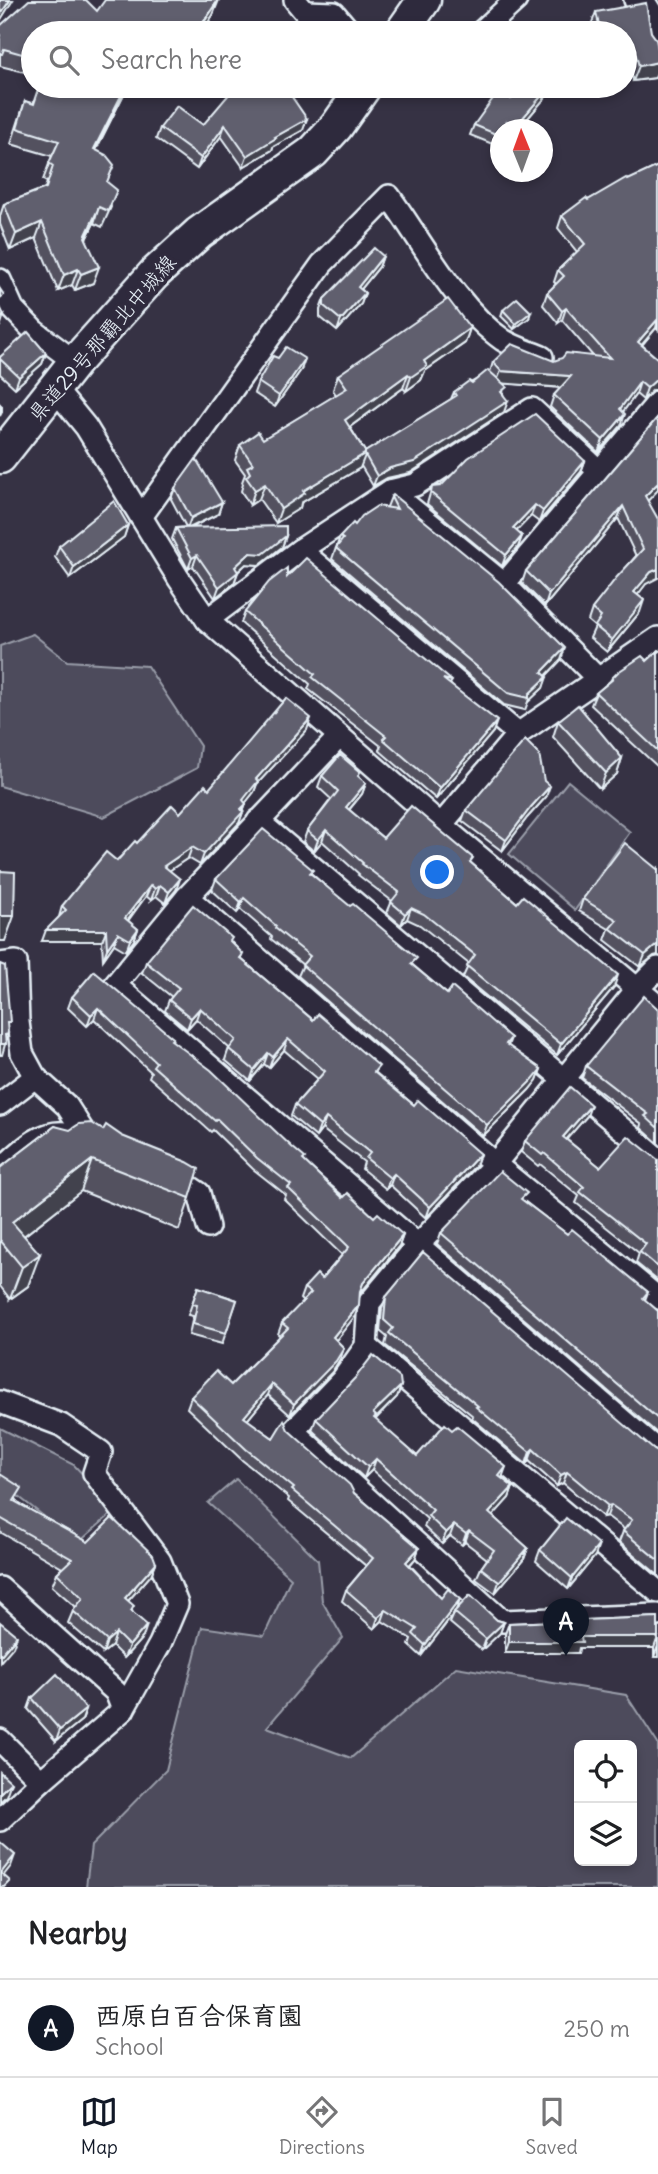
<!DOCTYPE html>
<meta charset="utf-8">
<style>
:root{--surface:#fff;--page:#f2f2f2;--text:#202124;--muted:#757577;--line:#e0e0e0;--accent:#111827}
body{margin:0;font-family:Delius,"Klee One",sans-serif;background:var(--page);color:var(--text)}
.controls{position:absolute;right:21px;bottom:21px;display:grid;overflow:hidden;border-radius:10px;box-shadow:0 4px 10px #0003}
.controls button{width:63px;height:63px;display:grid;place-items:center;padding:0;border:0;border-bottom:2px solid var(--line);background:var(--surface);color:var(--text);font:35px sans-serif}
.compass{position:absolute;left:490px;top:119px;width:63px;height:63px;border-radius:50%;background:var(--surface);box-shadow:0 4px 10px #0003;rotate:359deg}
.you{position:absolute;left:438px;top:873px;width:24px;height:24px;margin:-18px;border:5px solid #fff;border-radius:50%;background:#1a73e8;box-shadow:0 0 0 10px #1a73e833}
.badge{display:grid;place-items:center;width:46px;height:46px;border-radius:50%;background:var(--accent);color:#fff;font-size:23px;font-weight:700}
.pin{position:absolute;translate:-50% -58px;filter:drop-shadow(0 2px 4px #0008)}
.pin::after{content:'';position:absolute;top:37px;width:24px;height:21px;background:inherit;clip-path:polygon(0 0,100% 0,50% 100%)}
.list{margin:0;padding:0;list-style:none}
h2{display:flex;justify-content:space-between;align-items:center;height:91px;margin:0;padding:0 28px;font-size:30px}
h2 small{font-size:23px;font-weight:400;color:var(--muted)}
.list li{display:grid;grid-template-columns:46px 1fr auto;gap:21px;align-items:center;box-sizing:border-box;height:98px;padding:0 28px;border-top:2px solid var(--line)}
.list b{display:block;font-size:26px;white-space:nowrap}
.list p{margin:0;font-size:23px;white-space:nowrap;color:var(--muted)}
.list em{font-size:23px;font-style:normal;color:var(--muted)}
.icon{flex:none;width:38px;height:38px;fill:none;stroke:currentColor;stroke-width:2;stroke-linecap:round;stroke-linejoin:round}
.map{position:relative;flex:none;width:658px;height:1887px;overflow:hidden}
.search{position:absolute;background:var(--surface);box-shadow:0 4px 10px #0003;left:21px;right:21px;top:21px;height:77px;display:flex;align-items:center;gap:18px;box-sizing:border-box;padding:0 24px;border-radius:38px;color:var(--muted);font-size:26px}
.sheet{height:189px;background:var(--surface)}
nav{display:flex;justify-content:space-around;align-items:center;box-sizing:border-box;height:98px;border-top:2px solid var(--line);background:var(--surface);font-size:19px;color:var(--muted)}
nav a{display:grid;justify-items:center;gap:4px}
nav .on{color:var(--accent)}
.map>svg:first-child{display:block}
.green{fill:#4d4b5c;stroke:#9a9eaa;stroke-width:2;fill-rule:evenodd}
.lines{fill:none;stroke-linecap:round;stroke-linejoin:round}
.minor-casing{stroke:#e8f1f8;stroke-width:26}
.primary-casing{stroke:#e8f1f8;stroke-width:37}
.minor{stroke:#2f2a3d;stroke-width:21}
.primary{stroke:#2f2a3d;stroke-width:32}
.wall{fill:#53515f;stroke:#e8f1f8;stroke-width:2}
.shaded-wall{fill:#43424d;stroke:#e8f1f8;stroke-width:2}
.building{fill:#605e6e;stroke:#e8f1f8;stroke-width:2}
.labels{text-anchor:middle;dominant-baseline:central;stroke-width:7;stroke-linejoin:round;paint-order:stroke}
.street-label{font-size:21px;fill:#e8f1f8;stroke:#2f2a3d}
</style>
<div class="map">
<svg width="658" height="1887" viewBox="0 0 658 1887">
<rect width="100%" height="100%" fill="#363244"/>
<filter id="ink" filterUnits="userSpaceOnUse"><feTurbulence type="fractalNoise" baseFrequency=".0143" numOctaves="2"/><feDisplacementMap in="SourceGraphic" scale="14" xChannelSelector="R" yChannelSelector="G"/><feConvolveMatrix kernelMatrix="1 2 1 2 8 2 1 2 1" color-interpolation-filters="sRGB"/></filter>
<g filter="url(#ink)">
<g class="green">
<polygon points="33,634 67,661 147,666 200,746 197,768 104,817 0,786 0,646"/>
<polygon points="568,781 630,832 575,910 509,854"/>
<polygon points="0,1428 74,1465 116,1510 78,1543 0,1482"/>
<path d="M236 1479 318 1560 322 1601 343 1638 267 1727 351 1758 456 1667 626 1695 658 1744V1887H86L91 1846 166 1770 202 1627 264 1636 291 1578 208 1503ZM632 1745V1861H579V1745Z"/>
</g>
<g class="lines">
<g class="minor-casing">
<g id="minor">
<polyline points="295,0 305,12 334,13 351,33"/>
<polyline points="635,0 645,3 654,17 658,45"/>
<polyline points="480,33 516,0"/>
<polyline points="0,280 13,309 34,331 75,362"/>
<polyline points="55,389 86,427 179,579 207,620 441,825 658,1006"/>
<polyline points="390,491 504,584 598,679"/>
<path d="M141 517 322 264 389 196C422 241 456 308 503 340 514 347 530 352 542 357"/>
<polyline points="300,550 518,734"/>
<polyline points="504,584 658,402"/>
<polyline points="207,620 300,550 390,491 415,485 532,409 599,471"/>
<polyline points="339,737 187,897 115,985 658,1451"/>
<polyline points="258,821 658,1159"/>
<polyline points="441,825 518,734 658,638"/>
<polyline points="187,897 495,1164 658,1298"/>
<polyline points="0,964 16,962 18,1022 22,1053 35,1077 67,1106 85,1134"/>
<polyline points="658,968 637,989 495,1164 417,1246 369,1303 366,1346 342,1380 293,1431 502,1621 658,1615"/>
<polyline points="0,1104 35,1077"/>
<path d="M0 1170C19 1153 39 1130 66 1133"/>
<polyline points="167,1177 184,1183 199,1193 208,1227"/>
<polyline points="366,1346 658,1592"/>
<polyline points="0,1402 61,1425 101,1452 94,1473 160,1561 177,1604 160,1644 123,1710"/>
<polyline points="0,1588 116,1692 123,1710 41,1781 0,1820"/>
<polyline points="0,1740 41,1781"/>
</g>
</g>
<g class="primary-casing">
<g id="primary">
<polyline points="401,33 424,0"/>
<polyline points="0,457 75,362 154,274 199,233 313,152 336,127 365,86"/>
</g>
</g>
<use href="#minor" class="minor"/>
<use href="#primary" class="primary"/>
</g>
<g class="wall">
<polygon points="97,11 213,15 201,33 33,33 33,74 0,66 0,26"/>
<polygon points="596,12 651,32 655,78 633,81 627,57 625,58 625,33 591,33 590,28"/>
<polygon points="39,86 128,86 96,150 107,183 111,207 102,227 94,223 86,239 93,283 75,290 72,285 58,291 36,238 10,250 0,224 0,216 4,204 45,188 47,182 43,180 52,156 11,144 25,101 33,104"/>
<polygon points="140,86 152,86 148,90"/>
<polygon points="156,86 167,86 164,91"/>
<polygon points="538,86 555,86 518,130 500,130 500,136 495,145 470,135 474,125 511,99"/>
<polygon points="245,89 290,94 303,130 273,147 272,150 243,167 221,136 197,169 156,139 160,128 203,125"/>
<polygon points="658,166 658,330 656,328 642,345 658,359 658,390 653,390 643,400 636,394 623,412 621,426 598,452 550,407 554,395 561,388 503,383 504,412 410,473 387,478 373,486 361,466 360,468 301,503 300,508 276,523 259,499 250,505 241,491 243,484 242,482 245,474 235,460 240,445 263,439 336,395 333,390 338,375 470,328 465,343 425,371 421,380 406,391 403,388 350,427 365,452 451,399 454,392 490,372 493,362 554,361 593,356 562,320 558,323 543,305 547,293 556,284 554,282 558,270 577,252 558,228 562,216 588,200"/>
<polygon points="383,256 379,267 361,289 365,293 361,304 337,331 320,317 320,310 324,299"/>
<polygon points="503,310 529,318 514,329 501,316"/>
<polygon points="46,353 42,364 15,388 0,374 0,357"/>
<polygon points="301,370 275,407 254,393 258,382"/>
<polygon points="658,417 648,501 646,584 637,595 640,612 607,652 590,638 595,627 588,621 592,609 636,556 618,518 545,606 522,583 526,571"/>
<polygon points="585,461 581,472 539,522 531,516 516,531 522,536 518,547 502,566 427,504 432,487"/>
<polygon points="175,488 222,502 218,514 192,527 286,536 282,547 259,565 246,564 238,572 234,583 215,598 193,566 188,569 172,539 176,528 186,527 171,499"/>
<polygon points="391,497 561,660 546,676 543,688 528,702 525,710 504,705 332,559 340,537 355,525 387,507"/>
<polygon points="128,525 124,537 70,578 55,557 59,546"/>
<polygon points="287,577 452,681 450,684 493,732 436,799 379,750 381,746 308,689 310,684 241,623 245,612"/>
<polygon points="658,651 658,767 591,705 596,693 610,681 612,678 647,661"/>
<polygon points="558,721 622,758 617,774 600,789 553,737"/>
<polygon points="307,730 257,784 254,792 245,803 246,804 239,823 200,865 188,858 169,870 176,890 165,903 156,896 151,900 146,896 128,921 138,929 134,940 126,951 114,944 103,960 102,941 42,941 59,917 62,906 137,843 180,813 209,789"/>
<polygon points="322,776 358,776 366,783 362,794 349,810 383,838 471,863 614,987 557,1055 463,977 469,964 420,925 407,919 401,925 387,913 392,901 358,875 359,874 322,841 314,851 303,842 307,831 331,799 318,787"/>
<polygon points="546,797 527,818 502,851 462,821 466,810"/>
<polygon points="657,869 654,956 640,967 605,940 609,929 579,911 583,899"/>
<polygon points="312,874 414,966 447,994 511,1038 508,1046 541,1069 537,1080 529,1090 483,1136 298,976 303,965 271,939 272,937 240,909 237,913 212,890 216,879"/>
<polygon points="230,941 243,954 241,959 414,1105 480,1154 476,1165 426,1218 390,1185 386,1189 362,1169 364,1162 322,1129 316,1137 291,1116 295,1105 318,1079 284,1050 269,1068 264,1064 250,1081 225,1060 229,1048 196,1019 187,1029 165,1011 169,1000 172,997 142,973 146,962"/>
<polygon points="72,997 173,1038 172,1041 304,1161 343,1198 403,1235 399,1246 360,1294 355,1316 336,1340 344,1348 340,1359 332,1372 290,1415 268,1395 247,1420 273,1438 288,1430 354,1493 419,1548 415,1559 410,1565 441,1598 460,1599 457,1609 504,1622 500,1633 482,1650 450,1623 454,1614 421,1656 409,1645 411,1639 382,1621 374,1629 342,1601 346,1590 366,1566 288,1501 289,1498 242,1460 187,1408 191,1397 231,1385 280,1336 278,1334 282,1323 303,1302 300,1299 304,1288 322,1279 342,1255 284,1199 286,1195 253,1169 213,1130 211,1132 149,1077 151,1072 94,1019 87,1026 68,1008"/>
<polygon points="658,1009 658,1143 641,1128 642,1124 582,1078 586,1066"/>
<polygon points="587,1116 566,1139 600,1167 658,1160 658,1281 636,1263 639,1253 576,1203 579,1196 540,1164 538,1166 521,1152 525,1141"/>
<polygon points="55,1126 190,1198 179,1230 81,1191 24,1236 28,1286 10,1299 0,1286 0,1168"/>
<polygon points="524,1201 567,1234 648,1292 645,1300 658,1311 658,1434 437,1244 441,1233"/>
<polygon points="198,1287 237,1300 222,1344 189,1335 193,1316 188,1315"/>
<polygon points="386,1297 658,1452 658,1575 619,1542 624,1529 607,1516 603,1517 563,1483 557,1486 529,1461 526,1464 472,1418 473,1416 385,1345 387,1337 380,1331 382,1308"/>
<polygon points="401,1386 397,1397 375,1420 417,1456 502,1479 513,1487 509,1498 492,1516 528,1548 524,1559 495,1593 476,1579 481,1568 487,1559 465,1542 462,1545 450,1536 442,1544 424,1527 427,1519 372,1470 364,1478 312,1430 316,1419"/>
<polygon points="0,1474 17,1500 16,1502 88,1542 156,1563 151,1575 128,1601 143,1637 124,1658 112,1646 103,1653 68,1623 73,1611 76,1607 52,1586 57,1573 62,1568 0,1532"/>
<polygon points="540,1550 595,1556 568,1589 536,1561"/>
<polygon points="658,1617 658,1657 654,1657 654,1648 579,1648 578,1653 505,1653 505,1634 509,1623"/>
<polygon points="32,1698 86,1709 82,1720 56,1741 28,1709"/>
</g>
<g class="shaded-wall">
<polygon points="10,0 13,0 0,21 0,15"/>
<polygon points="219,0 213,15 201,33 197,33"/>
<polygon points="632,41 627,57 625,58 625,43"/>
<polygon points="658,62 658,70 655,78 633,81 639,66"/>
<polygon points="126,86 128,86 88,165 94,149"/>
<polygon points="550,86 555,86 518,130 515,130 516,126"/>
<polygon points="307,119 303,130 273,147 272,150 243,167 247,156 275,137"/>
<polygon points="225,125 221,136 197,169 201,158"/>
<polygon points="500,131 500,136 495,145 498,135"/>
<polygon points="99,207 94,223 79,253 85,237"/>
<polygon points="42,222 36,238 10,250 16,234"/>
<polygon points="383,256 379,267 354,298 358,287"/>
<polygon points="99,267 93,283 75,290 81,274"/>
<polygon points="78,269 72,285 58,291 64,275"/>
<polygon points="365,293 361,304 337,331 341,320"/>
<polygon points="566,308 562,320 558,323 562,311"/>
<polygon points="531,312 529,318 514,329 516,324"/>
<polygon points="4,315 0,327 0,318"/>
<polygon points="658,319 656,328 634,354 638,342"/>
<polygon points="470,328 465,343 425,371 421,380 406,391 411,377 424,361"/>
<polygon points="46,353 42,364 15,388 19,377"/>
<polygon points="305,359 301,370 275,407 279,396"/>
<polygon points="501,371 571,376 566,388 496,383"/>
<polygon points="408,374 403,388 340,434 345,420"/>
<polygon points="658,378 658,390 653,390 643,400 647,388"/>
<polygon points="640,382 636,394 616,421 620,409"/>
<polygon points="508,401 504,412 410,473 387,478 373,486 377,476"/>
<polygon points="625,414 621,426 598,452 603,440"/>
<polygon points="366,453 360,468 301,503 300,508 276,523 281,509 303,491"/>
<polygon points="585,461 581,472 539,522 543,511"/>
<polygon points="658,483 658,490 641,508 645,496"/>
<polygon points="265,484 259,499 250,505 255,490"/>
<polygon points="222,502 218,514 187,529 191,518"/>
<polygon points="535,505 531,516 509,539 513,528"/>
<polygon points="623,506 618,518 545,606 549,594"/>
<polygon points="128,525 124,537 70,578 74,567"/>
<polygon points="286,536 282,547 259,565 246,564 234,575 238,572 234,583 215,598 219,587 235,567 250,553"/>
<polygon points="522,536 518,547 502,566 506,555"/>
<polygon points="197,555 193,566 188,569 192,558"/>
<polygon points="658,569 658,578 646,584 630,605 634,592 651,572"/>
<polygon points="644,600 640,612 607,652 612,640"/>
<polygon points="565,648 561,660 538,684 542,672"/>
<polygon points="547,677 543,688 528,702 529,698 529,694"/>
<polygon points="311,718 307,730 257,784 254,792 239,811 243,800 256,779"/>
<polygon points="497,721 493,732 436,799 440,788"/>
<polygon points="622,758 617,774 600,789 606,773"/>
<polygon points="366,783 362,794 342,818 346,807"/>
<polygon points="550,786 546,797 527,818 502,851 506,840 531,807"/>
<polygon points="246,804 239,823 200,865 204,854"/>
<polygon points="326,830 322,841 314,851 318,840"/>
<polygon points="192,847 188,858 160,877 164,866"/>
<polygon points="180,879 176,890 165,903 169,892"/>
<polygon points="151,885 146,896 121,929 125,918"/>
<polygon points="160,885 156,896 151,900 155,889"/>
<polygon points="244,898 240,909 237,913 241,902"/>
<polygon points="411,908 407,919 401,925 405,914"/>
<polygon points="0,916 14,916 5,941 0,941"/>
<polygon points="138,929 134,940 126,951 130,940"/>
<polygon points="46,930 106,930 102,941 42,941"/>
<polygon points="118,933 114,944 103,960 107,949"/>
<polygon points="658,944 658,955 654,956 640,967 645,955"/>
<polygon points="618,975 614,987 557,1055 561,1044"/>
<polygon points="98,1008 94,1019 87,1026 91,1015"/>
<polygon points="200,1008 196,1019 187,1029 191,1018"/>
<polygon points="8,1034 2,1055 0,1055 0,1044 5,1035"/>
<polygon points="288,1039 284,1050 269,1068 273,1057"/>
<polygon points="268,1053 264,1064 250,1081 254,1070"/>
<polygon points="541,1069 537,1080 529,1090 483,1136 487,1125"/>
<polygon points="591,1105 587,1116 559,1148 563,1137"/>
<polygon points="326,1118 322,1129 316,1137 320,1126"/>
<polygon points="480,1154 476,1165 426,1218 430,1207"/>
<polygon points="92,1160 81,1191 7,1249 12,1222"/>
<polygon points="394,1174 390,1185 386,1189 390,1178"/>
<polygon points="403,1235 399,1246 359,1295 363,1283"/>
<polygon points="40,1254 28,1286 10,1299 22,1267"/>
<polygon points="359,1305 355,1316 329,1349 333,1337"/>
<polygon points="344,1348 340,1359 332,1372 290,1415 294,1404"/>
<polygon points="272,1384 268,1395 240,1429 244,1417"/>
<polygon points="401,1386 397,1397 376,1418 372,1427 373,1413"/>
<polygon points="533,1449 529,1461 526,1464 530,1452"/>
<polygon points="376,1459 372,1470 364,1478 368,1467"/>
<polygon points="506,1467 502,1478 495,1487 499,1476"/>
<polygon points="567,1472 563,1483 557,1486 561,1475"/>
<polygon points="513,1487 509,1498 485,1525 489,1513"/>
<polygon points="611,1505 607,1516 603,1517 608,1506"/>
<polygon points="454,1525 450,1536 442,1544 446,1533"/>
<polygon points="469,1531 465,1542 462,1545 466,1534"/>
<polygon points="599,1545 595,1556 568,1589 572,1578"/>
<polygon points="419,1548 415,1559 402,1573 406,1562"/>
<polygon points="528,1548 524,1559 495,1593 499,1582"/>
<polygon points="156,1563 151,1575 120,1610 125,1598"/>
<polygon points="460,1599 456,1610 421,1656 425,1645"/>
<polygon points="386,1610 382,1621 374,1629 378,1618"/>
<polygon points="504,1622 500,1633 482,1650 486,1639"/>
<polygon points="147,1625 143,1637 124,1658 129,1646"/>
<polygon points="116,1633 112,1646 103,1653 107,1641"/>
<polygon points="17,1636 13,1647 0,1662 0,1656"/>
<polygon points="581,1637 658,1637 654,1648 579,1648 578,1653 505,1653 509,1642"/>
<polygon points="658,1646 658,1657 654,1657"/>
<polygon points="86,1709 82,1720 56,1741 60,1730"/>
<polygon points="11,1782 6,1796 0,1802 0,1793"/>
<polygon points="15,1855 11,1866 0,1880 1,1873"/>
</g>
<g class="building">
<polygon points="0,0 10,0 0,15"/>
<polygon points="29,0 86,0 97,11 105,0 218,0 198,30 185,23 179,33 33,33 33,57 4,49 2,54 0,54 0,26"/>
<polygon points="646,3 651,32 656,39 658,49 658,62 639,66 632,41 625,43 625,33 601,33 596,12"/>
<polygon points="292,25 318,25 318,33 291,33"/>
<polygon points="40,86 126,86 94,149 106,155 114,165 107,182 117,190 108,211 99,207 85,237 99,267 81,274 78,269 64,275 42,222 16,234 4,204 46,188 53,166 49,163 59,141 17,128 25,101 34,104"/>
<polygon points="236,86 240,86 245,89 250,86 292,86 290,94 307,119 275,137 276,138 247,156 225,125 201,158 160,128 177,106 203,125"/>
<polygon points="502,86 504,86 511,99 538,86 550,86 516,126 507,121 502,130 500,130 498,135 474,125"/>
<polygon points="658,166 658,319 638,342 658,359 658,378 647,388 640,382 620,409 625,414 603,440 554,395 571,376 501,371 493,362 512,344 554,361 562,358 566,353 610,358 566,308 562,311 547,293 564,276 558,270 585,244 562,216 586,198 588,200 626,178 628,180"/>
<polygon points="374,248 383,256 358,287 365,293 341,320 324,306 324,299"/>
<polygon points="0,289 4,295 0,298"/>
<polygon points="517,298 531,312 516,324 503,310"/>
<polygon points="448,299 470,328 424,361 427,366 411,377 408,374 345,420 366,453 303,491 305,493 281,509 265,484 255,490 246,477 250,473 247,467 253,464 240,445 258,432 263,439 347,388 338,375"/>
<polygon points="0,307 4,315 0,318"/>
<polygon points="28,332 46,353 19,377 0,359 0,357"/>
<polygon points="286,347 305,359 279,396 258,382 273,356 278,358"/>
<polygon points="488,370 507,387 501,392 508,401 414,462 390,468 377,476 365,455 365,452 456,396 454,392 469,381 472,383"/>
<polygon points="0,404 2,406 2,412 0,416"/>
<polygon points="535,414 585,461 543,511 535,505 513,528 522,536 506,555 431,493 432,487 441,486 468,458"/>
<polygon points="658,417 658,483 645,496 658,519 658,569 651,572 634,592 644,600 612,640 595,626 601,617 592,609 617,577 643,549 623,506 549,594 526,571"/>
<polygon points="196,459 222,502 191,518 175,488"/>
<polygon points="393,495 499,582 565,648 542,672 547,677 529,694 529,698 508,693 336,548 343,539 340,537 353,523 355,525 362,516 377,506 397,509 391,497"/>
<polygon points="114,501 128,525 74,567 59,546"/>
<polygon points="286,526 286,536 263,554 250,553 235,567 238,572 219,587 197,555 192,558 176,528"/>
<polygon points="306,558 452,681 443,679 497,721 440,788 383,739 386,736 312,677 315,674 245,612 269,582 287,568 287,577"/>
<polygon points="658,651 658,751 596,693 613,679 612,678 618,672 642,656 647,661"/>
<polygon points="286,698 311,718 256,779 258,781 243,800 246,804 241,809 243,812 204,854 192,847 164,866 180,879 169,892 160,885 155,889 151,885 125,918 138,929 130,940 118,933 107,949 106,930 46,930 66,910 62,906 106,852 117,861 135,841 137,843 172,805 180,813 205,785 209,789"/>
<polygon points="578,705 622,758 606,773 558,721"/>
<polygon points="525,740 539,754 544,781 550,786 531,807 506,840 466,810"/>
<polygon points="340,755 360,772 358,776 366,783 346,807 383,838 411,806 473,858 470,862 517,903 523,896 618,975 561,1044 467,966 475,955 424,914 411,908 405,914 391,902 399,892 362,864 363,863 326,830 318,840 307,831 338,791 322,776"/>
<polygon points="263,829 313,870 310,873 350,906 353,904 417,958 411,964 447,994 452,987 511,1038 506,1044 541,1069 533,1079 487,1125 302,965 310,956 275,928 276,926 244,898 241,902 216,879"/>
<polygon points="625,843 657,869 658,868 658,944 645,955 610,928 617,920 583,899"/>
<polygon points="0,871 15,872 14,916 0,916"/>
<polygon points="193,905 232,938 230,941 243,954 240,958 313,1020 318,1014 379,1066 374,1072 414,1105 418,1100 480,1154 430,1207 394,1174 390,1178 366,1158 370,1153 326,1118 320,1126 295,1105 325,1071 288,1039 273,1057 268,1053 254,1070 229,1049 236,1040 200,1008 191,1018 169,1000 179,988 146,962"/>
<polygon points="0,964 5,966 10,1022 7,1022 8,1034 5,1035 6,1044 0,1044"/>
<polygon points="94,971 173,1038 171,1040 211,1070 292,1147 305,1158 303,1160 343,1198 348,1193 374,1217 378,1213 403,1235 363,1283 360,1291 359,1305 333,1337 344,1348 336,1361 294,1404 272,1384 244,1417 273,1438 284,1420 288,1430 350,1485 354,1493 419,1548 406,1562 441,1598 448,1589 460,1599 425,1645 413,1634 417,1629 386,1610 378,1618 346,1590 373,1558 292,1490 294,1488 246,1449 191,1397 216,1371 231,1385 288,1328 282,1323 311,1293 304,1288 317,1274 322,1279 349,1247 288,1188 291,1185 257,1158 217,1119 215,1121 153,1066 156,1062 98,1008 91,1015 72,997"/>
<polygon points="644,996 658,1009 658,1128 645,1116 648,1114 586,1066"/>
<polygon points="570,1087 591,1105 563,1137 600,1167 628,1136 658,1160 658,1267 640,1252 646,1244 580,1192 584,1187 544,1153 542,1155 525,1141"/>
<polygon points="92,1123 103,1130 106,1125 122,1136 187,1162 199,1169 190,1198 92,1160 12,1222 40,1254 22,1267 0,1240 0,1168 55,1126 70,1130 79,1124"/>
<polygon points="500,1171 527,1193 521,1199 567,1234 572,1229 648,1292 643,1298 658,1311 658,1419 441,1233"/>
<polygon points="423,1252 654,1450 658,1452 658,1560 623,1531 632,1520 611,1505 608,1506 567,1472 561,1475 533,1449 530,1452 476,1407 478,1406 389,1333 393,1328 384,1320 386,1297"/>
<polygon points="198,1287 237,1300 226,1333 193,1324 197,1305 192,1304"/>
<polygon points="373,1355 400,1378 401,1386 373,1413 376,1416 374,1418 417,1456 445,1424 452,1430 457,1426 506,1467 499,1476 513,1487 489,1513 528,1548 499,1582 481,1568 494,1550 469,1531 466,1534 454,1525 446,1533 428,1516 433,1510 376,1459 368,1467 316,1419 355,1378"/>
<polygon points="0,1474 22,1488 14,1501 88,1542 112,1518 130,1535 131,1534 153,1555 156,1563 125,1598 134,1606 131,1611 147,1625 129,1646 116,1633 107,1641 73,1611 83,1598 57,1573 72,1559 0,1518"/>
<polygon points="566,1518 599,1545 572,1578 540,1550"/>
<polygon points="470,1595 497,1620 504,1622 486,1639 454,1612"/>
<polygon points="658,1617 658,1646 658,1637 581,1637 582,1642 509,1642 509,1623"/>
<polygon points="0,1622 17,1636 0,1656"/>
<polygon points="57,1674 86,1709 60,1730 32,1698"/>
<polygon points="0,1772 11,1782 0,1793"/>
<polygon points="0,1842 15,1855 1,1873 10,1881 4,1887 0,1887"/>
</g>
</g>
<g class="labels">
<g class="street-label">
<text transform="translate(102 338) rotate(-49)">県道29号那覇北中城線</text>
</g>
</g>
</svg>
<div class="controls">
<button><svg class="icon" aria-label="locate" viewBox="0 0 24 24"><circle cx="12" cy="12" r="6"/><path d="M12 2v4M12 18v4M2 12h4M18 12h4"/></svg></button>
<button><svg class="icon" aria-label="layers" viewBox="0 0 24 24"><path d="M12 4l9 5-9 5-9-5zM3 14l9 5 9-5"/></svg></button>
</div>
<svg class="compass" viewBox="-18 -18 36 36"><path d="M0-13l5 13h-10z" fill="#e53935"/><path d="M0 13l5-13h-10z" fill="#757577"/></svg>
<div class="you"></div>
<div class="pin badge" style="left:566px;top:1656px">A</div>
<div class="search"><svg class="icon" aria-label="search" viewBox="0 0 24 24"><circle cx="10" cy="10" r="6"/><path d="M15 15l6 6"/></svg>Search here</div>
</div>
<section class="sheet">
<h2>Nearby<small></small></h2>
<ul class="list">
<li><span class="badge">A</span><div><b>西原白百合保育園</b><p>School</p></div><em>250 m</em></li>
</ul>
</section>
<nav>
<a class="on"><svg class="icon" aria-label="map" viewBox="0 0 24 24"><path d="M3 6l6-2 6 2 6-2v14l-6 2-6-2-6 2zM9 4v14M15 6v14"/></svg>Map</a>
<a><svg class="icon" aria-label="directions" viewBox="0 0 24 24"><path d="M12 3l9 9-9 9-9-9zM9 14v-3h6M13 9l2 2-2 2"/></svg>Directions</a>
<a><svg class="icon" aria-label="saved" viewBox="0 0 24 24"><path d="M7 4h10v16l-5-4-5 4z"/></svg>Saved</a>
</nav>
